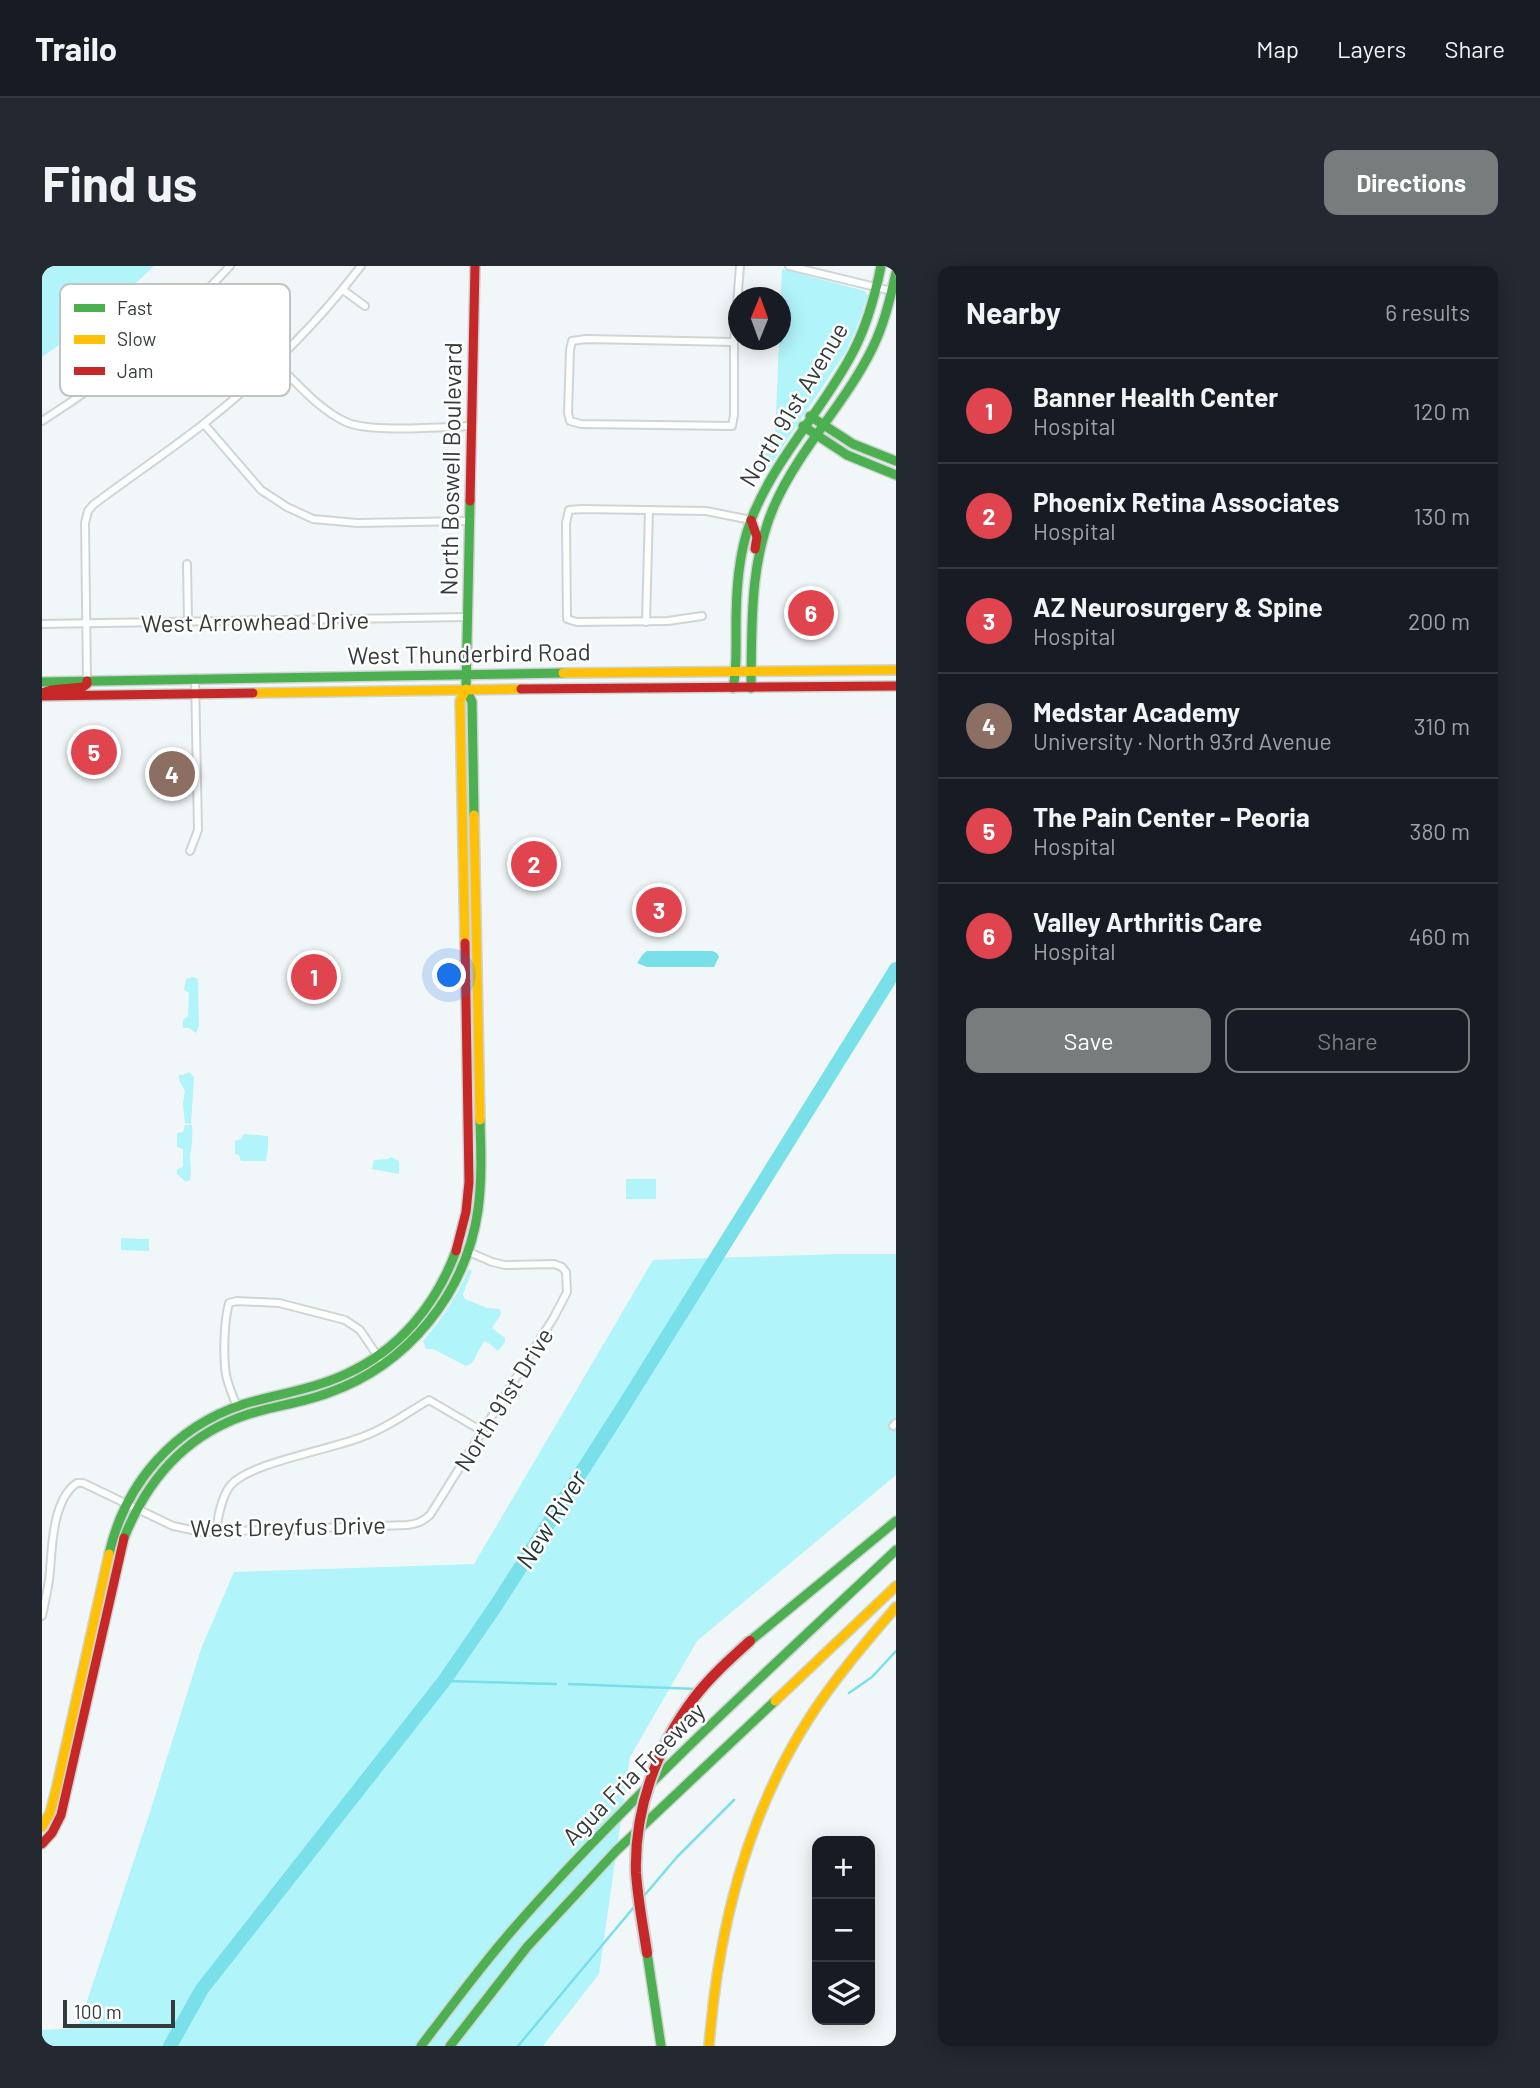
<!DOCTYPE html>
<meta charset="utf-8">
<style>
:root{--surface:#171b24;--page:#242831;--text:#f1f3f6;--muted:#9ea1a6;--line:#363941;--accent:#777c7c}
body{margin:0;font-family:Barlow,sans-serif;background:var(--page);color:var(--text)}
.controls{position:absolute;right:21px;bottom:21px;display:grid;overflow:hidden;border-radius:14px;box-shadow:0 4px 18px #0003}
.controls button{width:63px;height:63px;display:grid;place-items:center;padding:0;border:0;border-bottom:2px solid var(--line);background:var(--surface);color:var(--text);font:35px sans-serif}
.compass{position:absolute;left:686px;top:21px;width:63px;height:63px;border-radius:50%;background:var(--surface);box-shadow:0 4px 18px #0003;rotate:1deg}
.scale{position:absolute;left:21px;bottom:18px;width:112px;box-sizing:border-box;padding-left:7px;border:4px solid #353a3a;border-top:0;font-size:19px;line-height:24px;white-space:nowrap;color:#353a3a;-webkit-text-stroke:5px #fff;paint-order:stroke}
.you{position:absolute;left:408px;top:710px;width:24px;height:24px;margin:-18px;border:5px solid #fff;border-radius:50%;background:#1a73e8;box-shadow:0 0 0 10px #1a73e833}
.badge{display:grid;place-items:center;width:46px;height:46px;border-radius:50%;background:var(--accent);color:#fff;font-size:23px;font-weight:700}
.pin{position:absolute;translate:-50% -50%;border:4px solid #fff;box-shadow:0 2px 7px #0006}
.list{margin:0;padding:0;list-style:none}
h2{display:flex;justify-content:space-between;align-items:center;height:91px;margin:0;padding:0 28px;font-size:30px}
h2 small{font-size:23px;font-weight:400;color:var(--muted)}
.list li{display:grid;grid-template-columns:46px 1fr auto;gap:21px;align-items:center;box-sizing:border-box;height:105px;padding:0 28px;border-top:2px solid var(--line)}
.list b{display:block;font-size:26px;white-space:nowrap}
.list p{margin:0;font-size:23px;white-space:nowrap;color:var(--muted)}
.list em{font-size:23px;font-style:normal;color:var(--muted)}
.actions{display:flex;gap:14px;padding:21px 28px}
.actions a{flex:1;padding:16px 0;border:2px solid var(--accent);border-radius:14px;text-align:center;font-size:24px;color:var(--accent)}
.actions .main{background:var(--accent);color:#fff}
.icon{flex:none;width:38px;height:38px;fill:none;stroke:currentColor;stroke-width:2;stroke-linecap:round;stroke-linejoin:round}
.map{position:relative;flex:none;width:854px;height:1780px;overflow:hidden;border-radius:14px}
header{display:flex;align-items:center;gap:42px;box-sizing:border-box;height:98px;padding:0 35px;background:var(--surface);border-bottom:2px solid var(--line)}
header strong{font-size:33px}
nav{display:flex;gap:38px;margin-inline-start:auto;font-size:24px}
.intro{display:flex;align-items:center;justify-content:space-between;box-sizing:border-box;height:168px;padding:0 42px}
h1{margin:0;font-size:49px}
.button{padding:18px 32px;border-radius:14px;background:var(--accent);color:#fff;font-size:24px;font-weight:700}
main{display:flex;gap:42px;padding:0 42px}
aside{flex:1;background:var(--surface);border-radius:14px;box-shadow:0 4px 18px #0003}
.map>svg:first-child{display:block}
.green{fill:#b1f4fa}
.water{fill:#79dfe8}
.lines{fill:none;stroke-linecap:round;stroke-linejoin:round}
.stream{stroke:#79dfe8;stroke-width:2.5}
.river{stroke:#79dfe8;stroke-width:14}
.street-casing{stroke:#cfd4d5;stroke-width:10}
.fast-casing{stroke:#cfd4d5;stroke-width:12}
.slow-casing{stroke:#cfd4d5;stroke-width:12}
.jam-casing{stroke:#cfd4d5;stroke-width:12}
.street{stroke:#fdfefe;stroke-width:6}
.fast{stroke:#4caf50;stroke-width:9}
.slow{stroke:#ffc107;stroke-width:9}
.jam{stroke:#c62828;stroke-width:9}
.jam-bridge-casing{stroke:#cfd4d5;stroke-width:14;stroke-linecap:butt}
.jam-bridge{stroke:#c62828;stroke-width:10}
.labels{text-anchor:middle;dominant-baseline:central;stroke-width:5;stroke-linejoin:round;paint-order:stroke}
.street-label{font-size:24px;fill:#353a3a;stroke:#fff}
.water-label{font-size:26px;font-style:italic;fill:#203739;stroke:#fff}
.key{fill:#fff;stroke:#c2c4c4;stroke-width:2}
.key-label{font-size:19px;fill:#353a3a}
</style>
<header>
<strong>Trailo</strong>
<nav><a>Map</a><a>Layers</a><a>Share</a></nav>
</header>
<div class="intro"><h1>Find us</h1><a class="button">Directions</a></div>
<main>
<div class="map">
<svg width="854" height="1780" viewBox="0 0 854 1780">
<rect width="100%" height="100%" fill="#f1f7f8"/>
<g class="green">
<path d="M0 0H112C78 34 39 64 0 91Z"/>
<polygon points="740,3 823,25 826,30 813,66 803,87 724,206 714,204 733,172"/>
<polygon points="151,711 156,713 157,760 154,767 147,762 141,762 141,754 146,750 147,727 142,724 144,713"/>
<path d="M147 806 152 811 149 858 143 857 141 837 143 825C140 817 137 819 137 809H141Z"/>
<path d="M143 859H150C151 870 150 879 148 890 148 898 150 905 148 914L144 916 135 908V903L141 901V883L135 881V867L141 866Z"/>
<polygon points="202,868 226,870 226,881 224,895 199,895 197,889 193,888 193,875 199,873"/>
<polygon points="349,891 357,895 357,908 330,903 332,894 346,893"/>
<rect x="584" y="913" width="30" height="20"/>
<polygon points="79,972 107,973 107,985 79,984"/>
<polygon points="793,988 854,988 854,1209 655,1375 588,1491 557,1708 501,1780 0,1780 0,1764 36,1762 108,1546 159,1383 192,1306 432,1298 611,994"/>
<path d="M427 1003 430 1005 421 1028 423 1033 445 1042 458 1043 459 1048 450 1062 463 1072V1076L456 1085 448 1078 442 1075 430 1097 424 1100 391 1083H384L381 1075C400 1053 415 1030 427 1003Z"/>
</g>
<polygon class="water" points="605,685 670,685 675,687 677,691 672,701 605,701 595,697 601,688"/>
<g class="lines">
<g class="stream">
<polyline points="402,1415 514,1418"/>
<polyline points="527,1418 654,1423"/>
<polyline points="807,1427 830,1411 854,1385"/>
<polyline points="601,1631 635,1591 692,1534"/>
<polyline points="476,1780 592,1641"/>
</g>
<polyline class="river" points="128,1780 160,1723 402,1415 453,1341 583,1138 854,703"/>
<g class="street-casing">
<g id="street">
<polyline points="747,0 850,25"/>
<polyline points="301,24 323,40"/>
<polyline points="692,76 544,73 530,75 528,84 526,147 528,155 539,158 690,160 692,149 692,76 698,0"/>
<path d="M233 96C255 117 276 143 304 156 327 167 401 161 430 160"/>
<path d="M0 155C69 111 133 60 188 0"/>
<polyline points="162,158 219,224 245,241 271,253 315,257 428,255"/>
<polyline points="145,298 146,356"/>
<polyline points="660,350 626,355 535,356 525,353 524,257 527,244 540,243 664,245 709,254"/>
<polyline points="604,356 607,244"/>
<polyline points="0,358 426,351"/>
<path d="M45 415 43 257 46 245 51 239C87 212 124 187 159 160 218 114 274 59 319 0"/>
<polyline points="148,585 156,564 153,412"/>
<path d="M195 1141C191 1130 186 1119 184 1109 181 1089 182 1055 187 1037L195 1035 237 1037 303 1054 318 1064 337 1092"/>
<polyline points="851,1160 854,1157"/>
<path d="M174 1266C176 1251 179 1232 188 1220 207 1196 294 1183 325 1169 348 1160 366 1146 387 1134L440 1165"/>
<path d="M0 1350C3 1335 7 1320 8 1305 10 1279 11 1233 35 1217H41L131 1260 160 1266 365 1259C375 1258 380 1256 388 1249L512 1051 525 1026 524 1006 520 1001 512 998 463 999 450 996 427 986"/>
</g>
</g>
<g class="fast-casing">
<g id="fast">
<polyline points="768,150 811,178 854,195"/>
<polyline points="761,160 805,189 854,209"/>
<polyline points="428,235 424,423 430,436 432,549"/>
<polyline points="0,416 521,407"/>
<path d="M691 422C695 403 694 383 694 364 694 327 696 288 709 254 733 192 781 144 811 86 825 59 833 30 839 0"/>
<path d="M709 422C710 360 707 296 733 238 758 182 803 138 830 83 842 59 848 33 854 7"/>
<path d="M82 1272C105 1214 144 1169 204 1149 231 1140 260 1137 286 1127 366 1099 424 1027 436 944 440 914 439 884 438 854"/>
<path d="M67 1288C83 1217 132 1161 202 1138 236 1128 272 1123 304 1108 357 1084 394 1039 414 985"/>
<polyline points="708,1375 854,1255"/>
<polyline points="605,1687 619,1780"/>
<path d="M379 1780C414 1734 449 1687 488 1644 603 1516 730 1401 854 1284"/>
<polyline points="408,1780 485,1681 574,1585 733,1435"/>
</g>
</g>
<g class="slow-casing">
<g id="slow">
<polyline points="521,407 854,404"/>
<polyline points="211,427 479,423"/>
<polyline points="432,549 438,854"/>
<polyline points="423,677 418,435 424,423"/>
<polyline points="733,1435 854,1320"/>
<polyline points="0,1561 8,1547 14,1524 67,1288"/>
<path d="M667 1780C676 1663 704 1550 768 1451 793 1412 824 1376 854 1341"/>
</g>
</g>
<g class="jam-casing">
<g id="jam">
<polyline points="428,235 433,0"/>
<polyline points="709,254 715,271 713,283"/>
<polyline points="479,423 854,420"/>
<polyline points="0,427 9,424 41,421 45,418 45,415"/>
<polyline points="0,430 211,427"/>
<polyline points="414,985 424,946 427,916 423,677"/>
<polyline points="0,1578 10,1567 19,1549 82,1272"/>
</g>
</g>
<use href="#street" class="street"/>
<use href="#fast" class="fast"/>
<use href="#slow" class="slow"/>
<use href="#jam" class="jam"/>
<g class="jam-bridge-casing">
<path id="jam-bridge" d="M605 1687C601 1660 596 1635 594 1607 592 1545 614 1482 652 1432 668 1411 688 1393 708 1375"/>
</g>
<use href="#jam-bridge" class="jam-bridge"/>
</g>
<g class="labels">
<g class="street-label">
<text transform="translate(751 138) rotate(-59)">North 91st Avenue</text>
<text transform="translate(408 203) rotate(-89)">North Boswell Boulevard</text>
<text transform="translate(213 355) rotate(-1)">West Arrowhead Drive</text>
<text transform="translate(427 387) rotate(-1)">West Thunderbird Road</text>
<text transform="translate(461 1133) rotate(-58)">North 91st Drive</text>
<text transform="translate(246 1260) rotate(-1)">West Dreyfus Drive</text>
<text transform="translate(591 1507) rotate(-45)">Agua Fria Freeway</text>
</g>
<g class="water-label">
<text transform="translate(508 1253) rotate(-58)">New River</text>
</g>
</g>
<rect x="18" y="18" width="230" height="112" rx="10" class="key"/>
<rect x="32" y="38" width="31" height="8" fill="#4caf50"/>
<rect x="32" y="69" width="31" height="9" fill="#ffc107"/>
<rect x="32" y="101" width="31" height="8" fill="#c62828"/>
<g class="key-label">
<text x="75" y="49">Fast</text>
<text x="75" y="80">Slow</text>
<text x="75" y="112">Jam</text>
</g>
</svg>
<div class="controls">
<button>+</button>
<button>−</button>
<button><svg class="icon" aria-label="layers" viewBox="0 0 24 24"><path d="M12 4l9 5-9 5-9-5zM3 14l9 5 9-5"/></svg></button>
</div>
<svg class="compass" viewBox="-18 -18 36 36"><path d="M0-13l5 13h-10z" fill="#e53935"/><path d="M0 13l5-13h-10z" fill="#9ea1a6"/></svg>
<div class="scale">100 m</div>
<div class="you"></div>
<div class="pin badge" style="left:272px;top:711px;background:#e0444e">1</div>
<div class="pin badge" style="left:492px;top:598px;background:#e0444e">2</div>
<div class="pin badge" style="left:617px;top:644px;background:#e0444e">3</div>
<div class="pin badge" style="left:130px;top:508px;background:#8d6e63">4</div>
<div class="pin badge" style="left:52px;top:486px;background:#e0444e">5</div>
<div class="pin badge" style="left:769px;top:347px;background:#e0444e">6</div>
</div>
<aside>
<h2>Nearby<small>6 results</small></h2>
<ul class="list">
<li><span class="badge" style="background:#e0444e">1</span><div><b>Banner Health Center</b><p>Hospital</p></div><em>120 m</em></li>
<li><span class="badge" style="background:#e0444e">2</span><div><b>Phoenix Retina Associates</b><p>Hospital</p></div><em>130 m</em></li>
<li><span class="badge" style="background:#e0444e">3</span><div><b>AZ Neurosurgery &amp; Spine</b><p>Hospital</p></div><em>200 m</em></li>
<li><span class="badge" style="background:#8d6e63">4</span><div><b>Medstar Academy</b><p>University · North 93rd Avenue</p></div><em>310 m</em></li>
<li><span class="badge" style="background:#e0444e">5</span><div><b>The Pain Center - Peoria</b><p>Hospital</p></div><em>380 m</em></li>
<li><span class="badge" style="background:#e0444e">6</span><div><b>Valley Arthritis Care</b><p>Hospital</p></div><em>460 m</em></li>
</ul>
<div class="actions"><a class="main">Save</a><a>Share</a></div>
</aside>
</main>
